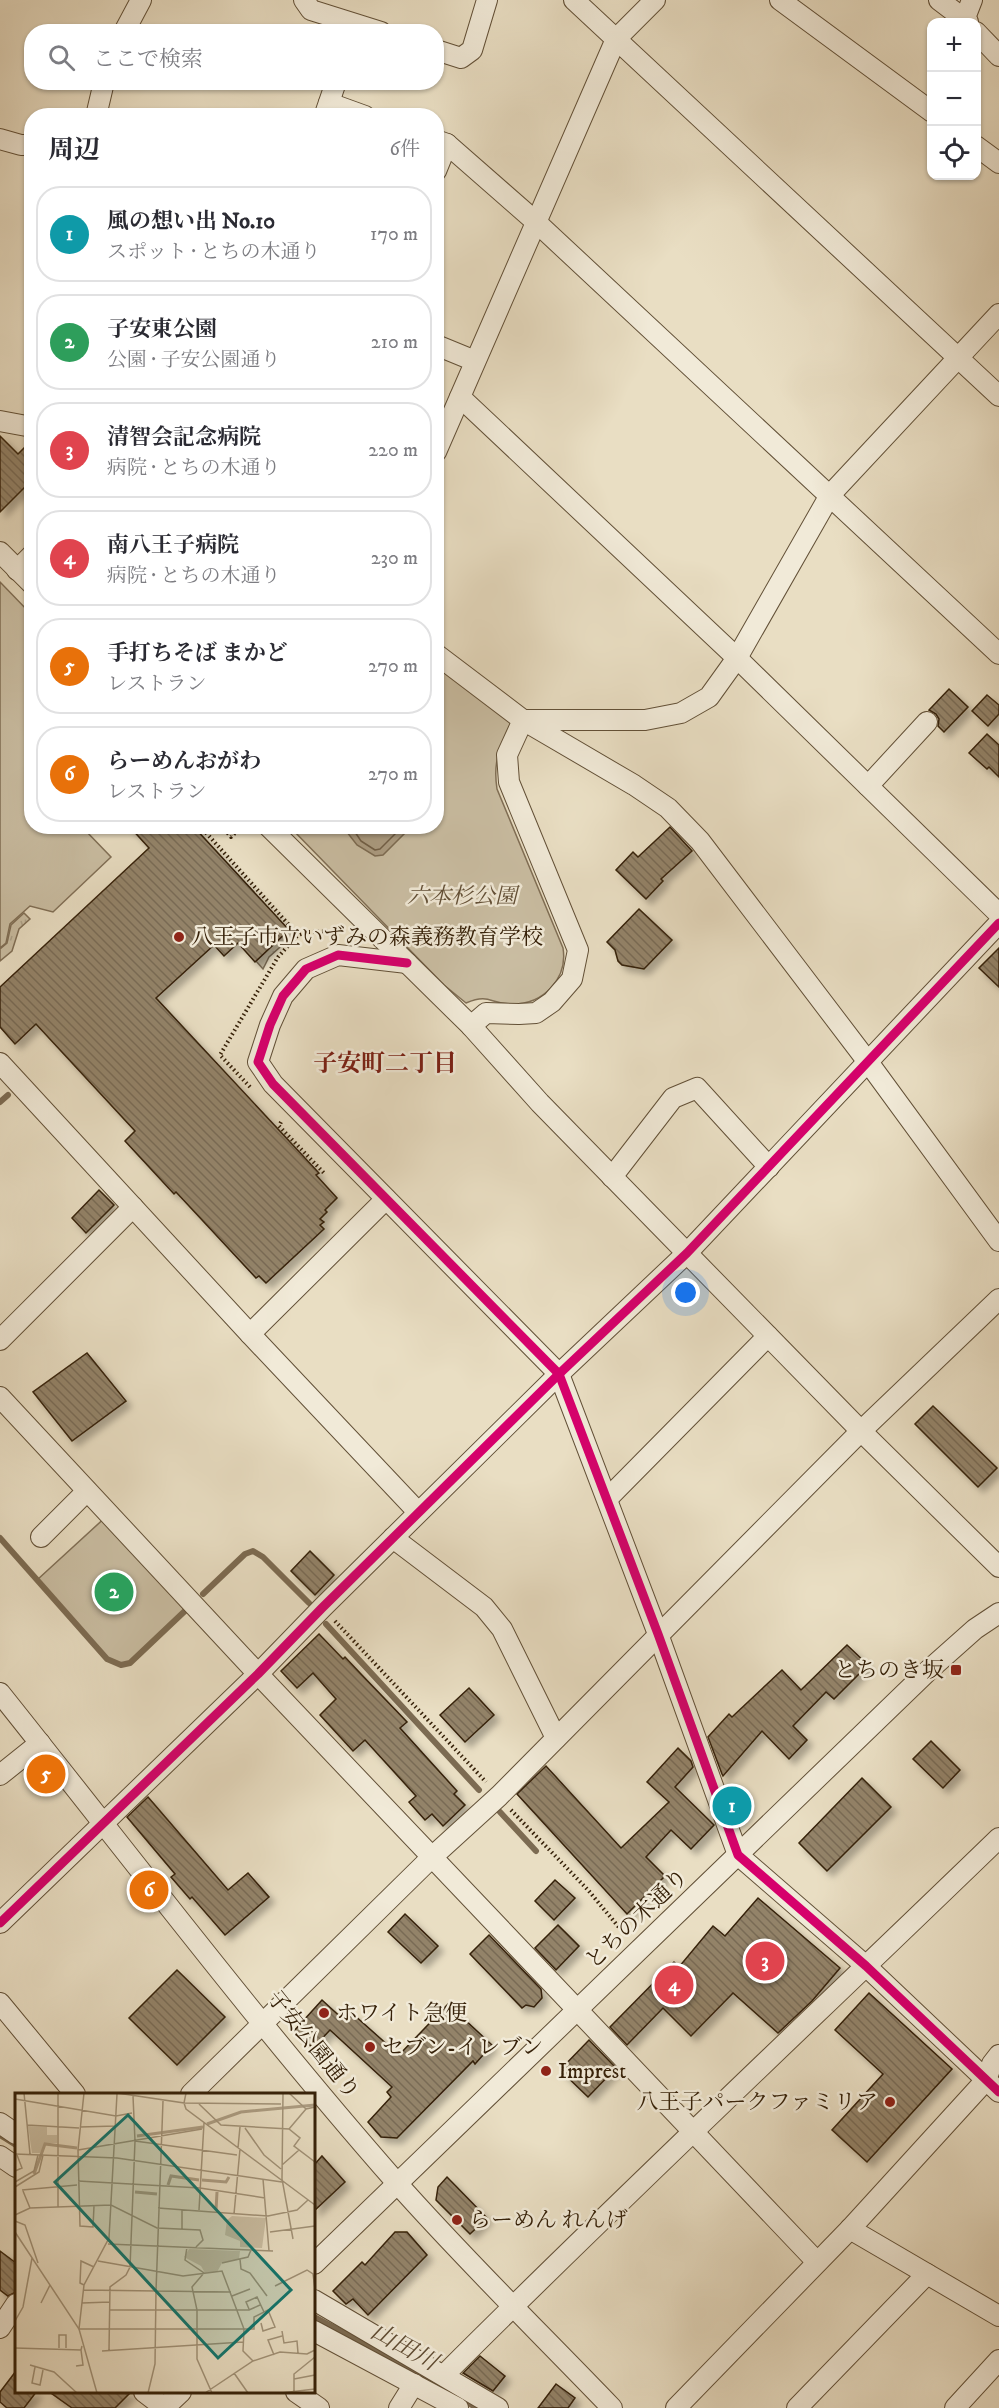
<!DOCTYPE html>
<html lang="ja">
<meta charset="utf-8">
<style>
:root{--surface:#fff;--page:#f7f7f7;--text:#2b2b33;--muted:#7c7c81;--line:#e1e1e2;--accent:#8f2418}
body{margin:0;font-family:"IM FELL DW Pica","Noto Serif JP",serif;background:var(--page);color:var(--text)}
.controls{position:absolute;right:18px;top:18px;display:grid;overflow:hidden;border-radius:12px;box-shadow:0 2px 4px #0004}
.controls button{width:54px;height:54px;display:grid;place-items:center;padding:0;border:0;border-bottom:2px solid var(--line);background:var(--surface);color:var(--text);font:30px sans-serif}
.you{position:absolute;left:686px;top:1293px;width:21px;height:21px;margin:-15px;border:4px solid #fff;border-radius:50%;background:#1a73e8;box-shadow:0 0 0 9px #1a73e833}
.badge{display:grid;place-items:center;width:39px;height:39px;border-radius:50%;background:var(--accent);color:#fff;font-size:20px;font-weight:700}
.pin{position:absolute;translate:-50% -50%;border:3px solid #fff;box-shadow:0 2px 6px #0006}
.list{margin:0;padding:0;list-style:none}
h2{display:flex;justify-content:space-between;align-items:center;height:78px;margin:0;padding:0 24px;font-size:26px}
h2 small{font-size:20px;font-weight:400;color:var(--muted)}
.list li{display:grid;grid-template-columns:39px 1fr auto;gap:18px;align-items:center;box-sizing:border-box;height:96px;margin:0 12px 12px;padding:0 12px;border:2px solid var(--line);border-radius:24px}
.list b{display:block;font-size:22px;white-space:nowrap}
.list p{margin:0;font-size:20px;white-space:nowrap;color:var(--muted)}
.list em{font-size:20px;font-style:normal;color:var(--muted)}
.icon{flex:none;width:33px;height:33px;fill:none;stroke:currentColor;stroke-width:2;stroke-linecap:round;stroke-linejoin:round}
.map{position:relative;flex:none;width:999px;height:2408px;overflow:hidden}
.search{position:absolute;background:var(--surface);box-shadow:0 2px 4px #0004;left:24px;top:24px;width:420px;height:66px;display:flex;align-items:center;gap:15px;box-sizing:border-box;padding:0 21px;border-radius:24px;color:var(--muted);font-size:22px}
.panel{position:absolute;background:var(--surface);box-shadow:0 2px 4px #0004;left:24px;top:108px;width:420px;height:726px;border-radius:24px}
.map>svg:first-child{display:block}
.grass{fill:url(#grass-tufts);stroke:#806f56;stroke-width:1.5}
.park{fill:#cabea3;stroke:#806f56;stroke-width:1.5}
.water{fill:#ac9d83;stroke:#7c6b52;stroke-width:1.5}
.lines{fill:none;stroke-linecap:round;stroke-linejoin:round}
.shore{stroke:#705e46;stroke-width:1.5}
.stream{stroke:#7c6b52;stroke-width:6}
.building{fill:url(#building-back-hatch);stroke:#352008;stroke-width:1.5;filter:url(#shadow)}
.minor-casing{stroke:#625037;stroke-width:22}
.path{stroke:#352008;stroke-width:4;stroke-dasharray:1.5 3;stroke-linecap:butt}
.minor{stroke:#f1ead8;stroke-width:20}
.cycleway-casing{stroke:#f1ead8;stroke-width:13}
.cycleway{stroke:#d6006c;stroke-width:9}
.poi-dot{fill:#8f2418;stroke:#f1ead8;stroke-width:2}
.labels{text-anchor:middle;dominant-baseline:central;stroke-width:5;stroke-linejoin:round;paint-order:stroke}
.park-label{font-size:22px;font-style:italic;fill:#624f36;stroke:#f1ead8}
.poi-label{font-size:22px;fill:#352008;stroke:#f1ead8;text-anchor:start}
.street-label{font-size:22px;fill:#352008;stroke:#f1ead8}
.neighbourhood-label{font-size:24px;font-weight:bold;fill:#7a1f14;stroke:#f1ead8}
.water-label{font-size:24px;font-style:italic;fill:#5f4c33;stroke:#f1ead8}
.inset-river{fill:none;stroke:#ac9d83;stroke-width:3}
.inset-road{fill:none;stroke:#a19278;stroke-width:1.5}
.view{fill:#0f766e;fill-opacity:0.15;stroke:#0f766e;stroke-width:3}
.inset-edge{fill:none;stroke:#352008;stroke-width:3}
</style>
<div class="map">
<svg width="999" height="2408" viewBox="0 0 999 2408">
<defs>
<pattern id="grass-tufts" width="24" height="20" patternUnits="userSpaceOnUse" patternTransform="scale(1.5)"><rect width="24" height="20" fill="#cabea3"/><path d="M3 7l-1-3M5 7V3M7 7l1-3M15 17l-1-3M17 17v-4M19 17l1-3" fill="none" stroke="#aea38b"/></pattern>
<pattern id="building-back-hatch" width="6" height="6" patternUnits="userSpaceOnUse" patternTransform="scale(1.5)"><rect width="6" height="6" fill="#938369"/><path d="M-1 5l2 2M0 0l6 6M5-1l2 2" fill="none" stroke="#796b54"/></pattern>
<filter id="shadow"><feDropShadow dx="5.5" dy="5.5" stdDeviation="3" flood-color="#0004"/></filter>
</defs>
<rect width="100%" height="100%" fill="#e9dec3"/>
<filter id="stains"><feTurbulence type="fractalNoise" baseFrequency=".00333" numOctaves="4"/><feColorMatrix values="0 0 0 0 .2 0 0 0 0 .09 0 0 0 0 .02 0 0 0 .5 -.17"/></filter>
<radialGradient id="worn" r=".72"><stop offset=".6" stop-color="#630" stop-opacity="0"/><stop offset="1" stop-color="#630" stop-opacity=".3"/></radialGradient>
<g class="grass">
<polygon points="24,913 30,919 19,929 12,951 0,961 0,949 7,943 11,925"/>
<polygon points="287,932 288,940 269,957 263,969 256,961"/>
</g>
<g class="park">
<polygon points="0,582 31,614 32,826 86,827 84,829 111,857 53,912 30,906 10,924 6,943 0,948"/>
<path d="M437 654 518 717C502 745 492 756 497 789L563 948C568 979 543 1005 511 1004 490 1004 490 993 466 1003L444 985 290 827 436 826Z"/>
<polygon points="109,1514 192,1604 130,1663 121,1665 107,1659 37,1580"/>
</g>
<polygon class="water" points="343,827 411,827 383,855 375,856 357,845"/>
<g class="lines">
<polyline class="shore" points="351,826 361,841 375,850 380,849 403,826"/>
<g class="stream">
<polyline points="0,1102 8,1095"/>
<polyline points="0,1538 107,1659 121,1665 130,1663 187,1609"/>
<polyline points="203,1594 245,1554 253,1551 263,1557 309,1603"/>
<polyline points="326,1624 479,1790"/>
<polyline points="500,1812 536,1851"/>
<polyline points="0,2135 16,2145"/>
<polyline points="314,2317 422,2375 477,2408"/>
</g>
</g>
<g class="building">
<polygon points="0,436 18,454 32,440 32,480 0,512"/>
<polygon points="949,689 968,707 944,732 938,726 939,719 936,714 929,710"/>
<polygon points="987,695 999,705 999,714 988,726 972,711"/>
<polygon points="987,734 999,745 999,777 989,767 987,769 969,753"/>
<polygon points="129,826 193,826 289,930 255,962 238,943 224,956 214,945 156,998 319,1173 316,1175 337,1198 325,1210 327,1212 320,1219 324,1222 320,1225 324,1229 266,1283 259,1276 256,1278 176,1192 174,1194 125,1141 135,1131 36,1024 15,1044 0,1027 0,987 149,848"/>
<polygon points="670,827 692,851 661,879 663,881 646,899 616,870 633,852 638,857"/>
<polygon points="639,909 672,940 644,969 622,965 618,961 615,950 607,942"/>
<polygon points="999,948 999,987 979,968"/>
<polygon points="99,1190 114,1205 86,1233 72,1218"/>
<polygon points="87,1353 126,1401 72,1441 33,1392"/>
<polygon points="933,1406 997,1468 978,1487 915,1424"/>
<polygon points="310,1551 334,1575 315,1595 291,1571"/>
<polygon points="319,1634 343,1659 345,1657 360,1673 407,1722 400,1728 457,1791 454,1794 465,1805 443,1826 432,1814 425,1820 409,1802 416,1796 365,1740 353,1751 320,1715 336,1699 313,1673 297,1688 281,1671"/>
<polygon points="847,1645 868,1665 834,1699 826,1692 793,1726 807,1740 789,1759 762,1731 723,1776 722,1774 708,1737 729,1714 732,1717 782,1670 801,1690"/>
<polygon points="469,1688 494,1715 465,1742 440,1715"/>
<polygon points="931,1741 960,1770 943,1788 913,1759"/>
<polygon points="678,1748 691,1761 693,1767 675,1787 714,1825 691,1849 671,1830 646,1857 665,1876 627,1914 517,1794 546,1766 621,1848 669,1802 647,1782"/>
<polygon points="862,1778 891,1807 827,1871 799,1843"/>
<polygon points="148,1797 228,1890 248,1873 269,1897 225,1935 192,1897 190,1899 171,1877 175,1874 127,1817"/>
<polygon points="555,1880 575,1898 554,1920 535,1901"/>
<polygon points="758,1898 840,1968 812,2001 778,2033 733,1993 691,2036 663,2008 627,2045 610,2027 674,1962 679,1967 713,1926 725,1936"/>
<polygon points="405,1914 438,1946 421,1963 388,1932"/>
<polygon points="558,1925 579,1946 556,1970 535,1948"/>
<polygon points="489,1935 541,1989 542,1998 534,2007 526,2005 522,2008 470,1954"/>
<polygon points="177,1970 225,2017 177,2065 129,2018"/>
<polygon points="869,1993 952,2069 867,2162 832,2130 883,2074 835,2030"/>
<polygon points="322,2000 346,2022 353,2014 399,2055 448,2004 492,2045 475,2064 473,2061 397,2138 381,2137 368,2122 391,2097 387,2092 392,2087 330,2030 313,2048 294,2031"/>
<polygon points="589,2040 616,2068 588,2097 560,2070"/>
<polygon points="322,2156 345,2182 314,2211 314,2165"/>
<polygon points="447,2177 487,2218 470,2234 436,2200 438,2187"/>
<polygon points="395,2232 407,2232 427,2255 368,2315 353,2299 346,2304 333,2291 362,2262 365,2265"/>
<polygon points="0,2251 16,2263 16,2292 8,2296 0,2290"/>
<polygon points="480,2356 505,2376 493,2391 463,2373"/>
<polygon points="16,2371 16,2391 37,2391 24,2408 7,2408 0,2402 0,2392"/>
<polygon points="556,2384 575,2398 568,2408 538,2408"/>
<polygon points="48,2391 132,2391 115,2408 72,2408"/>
</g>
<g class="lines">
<g class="minor-casing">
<g id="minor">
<polyline points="304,0 311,10 381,32"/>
<polyline points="574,0 999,396"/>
<polyline points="780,0 932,112"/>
<polyline points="939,0 968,22"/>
<polyline points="965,18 972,0"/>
<polyline points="124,32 141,0"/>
<polyline points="976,32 999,56"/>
<polyline points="436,50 461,58 472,50 487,0"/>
<polyline points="329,103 365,116"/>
<polyline points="325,114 336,82"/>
<polyline points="96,116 104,82"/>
<polyline points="0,139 21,145 32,145"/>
<polyline points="436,140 447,144 536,222 999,654"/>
<polyline points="976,146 999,163"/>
<polyline points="436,171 447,144"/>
<polyline points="436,345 475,361"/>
<polyline points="460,397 737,658 999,914"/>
<polyline points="0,421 32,427"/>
<polyline points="436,452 616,39 655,0"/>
<polyline points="0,552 32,584"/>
<polyline points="17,570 32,555"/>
<polyline points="436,654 523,720 634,785 668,808 700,841 868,1062 999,1241"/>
<polyline points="868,786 927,722"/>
<polyline points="268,826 471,1026 540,1103 861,1431 999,1567"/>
<polyline points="407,963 338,955 306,969 283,996 270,1025 258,1062 273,1084 559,1374 658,1634 738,1855 866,1966 999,2092"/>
<polyline points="471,1026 486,1013 519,1014 536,1013 552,1002 572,979 578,950 509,782 507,755 523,720 645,720 681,713 709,697 737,658 830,495 999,314"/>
<polyline points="0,1063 250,1334 418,1512"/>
<polyline points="612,1177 673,1098 697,1088 769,1167"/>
<polyline points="250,1334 386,1199"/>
<polyline points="0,1340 133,1207"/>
<polyline points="0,1397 258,1674 817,2262"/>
<polyline points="608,1498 768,1336"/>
<polyline points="41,1537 87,1491"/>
<polyline points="393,1538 484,1607 502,1629 556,1738"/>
<path d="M0 1693C131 1857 258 2025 396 2182 465 2260 540 2333 612 2408"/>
<polyline points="0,1775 40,1743"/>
<polyline points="0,1923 258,1674 322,1608 559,1374 687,1253 999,923"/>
<polyline points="0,2003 75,2094"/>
<polyline points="191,2094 432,1857 499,1796 861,1431 999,1299"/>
<polyline points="0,2123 16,2134"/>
<polyline points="0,2156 16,2167"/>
<polyline points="850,2229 999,2316"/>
<polyline points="314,2264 930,1669 975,1629 999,1613"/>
<polyline points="314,2300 498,2408"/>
<polyline points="0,2328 16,2304"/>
<polyline points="314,2331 458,2408"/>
<path d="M444 2375C626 2193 814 2017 999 1838"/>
<polyline points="144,2392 165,2408"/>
<polyline points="296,2392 319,2408"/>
<polyline points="164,2408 181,2392"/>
<polyline points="399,2408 414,2384"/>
<polyline points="676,2408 850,2229 986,2080 992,2064 999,2055"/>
<polyline points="797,2408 927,2274"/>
<polyline points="955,2408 999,2360"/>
</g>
</g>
<g class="path">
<polyline points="200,826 298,935 308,932 334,931"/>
<polyline points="222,826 231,837 236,832 232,826"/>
<polyline points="250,1087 220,1055 278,957 298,935"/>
<polyline points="281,1122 279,1126 324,1173"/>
<polyline points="335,1621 486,1782"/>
<polyline points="511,1810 588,1890 622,1931"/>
</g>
<use href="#minor" class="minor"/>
<g class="cycleway-casing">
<g id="cycleway">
<polyline points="407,963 338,955 306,969 283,996 270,1025 258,1062 273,1084 559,1374 658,1634 738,1855 866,1966 999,2092"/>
<polyline points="0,1923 258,1674 322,1608 559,1374 687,1253 999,923"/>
</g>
</g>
<use href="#cycleway" class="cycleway"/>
</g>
<g class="poi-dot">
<circle cx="179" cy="937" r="6"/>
<rect x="950" y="1664" width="12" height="12" rx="3"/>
<circle cx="324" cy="2013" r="6"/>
<circle cx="370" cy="2047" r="6"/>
<circle cx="546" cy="2071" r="6"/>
<circle cx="890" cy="2102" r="6"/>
<circle cx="457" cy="2220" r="6"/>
</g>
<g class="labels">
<g class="park-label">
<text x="462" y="896">六本杉公園</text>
</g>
<g class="poi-label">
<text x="191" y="937">八王子市立いずみの森義務教育学校</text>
<text x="944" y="1670" text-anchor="end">とちのき坂</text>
<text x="336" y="2013">ホワイト急便</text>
<text x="382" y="2047">セブン-イレブン</text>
<text x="558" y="2071">Imprest</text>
<text x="878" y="2102" text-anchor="end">八王子パークファミリア</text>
<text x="469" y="2220">らーめん れんげ</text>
</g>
<g class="street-label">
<text transform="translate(637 1919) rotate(-44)">とちの木通り</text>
<text transform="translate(313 2045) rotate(51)">子安公園通り</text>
</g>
<g class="neighbourhood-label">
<text x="385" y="1064">子安町二丁目</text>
</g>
<g class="water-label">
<text transform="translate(404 2347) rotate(29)">山田川</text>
</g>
</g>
<g transform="translate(15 2093)">
<rect width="300" height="300" fill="#e9dec3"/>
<path d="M13 33 32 34V42H42V50H30L25 60H17ZM217 123 251 125 247 155 225 154V148L210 142 212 127ZM174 156 225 158 224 166 207 170 202 179 190 180 186 173 169 164Z" fill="#cabea3"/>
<path class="inset-river" d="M192 31 226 19 300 12M122 43 188 34M19 81 30 51 62 55M187 87 211 89 214 84M153 92 156 83 184 87M120 99 142 101M201 117 202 99"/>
<path class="inset-road" d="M9 0 15 61M43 0V114M69 0 63 57 65 133 78 134 79 113M102 0 169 10 171 16 300 112M171 0 169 10 266 11M268 0 267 86 278 146M274 0 291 16M102 1 94 145 69 192 64 236H239V224L253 217 260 234 248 238 246 230M0 6 101 23 117 20M148 8 141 198 216 199M184 11 206 32 274 36 285 45 279 53 300 69M12 32 64 35M65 34 101 33M230 35 249 62 266 76M274 36 291 16 300 14M120 48 222 62M223 55 225 34M63 57 187 36M0 61 102 65 267 89M267 72 284 57M0 78 7 75 2 62M248 86 254 158M63 88 185 95 250 105M0 89 19 78 23 62M0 94 24 79 28 62M7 97 62 92M8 98 15 115M143 115 253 123 282 117 293 107M184 117 189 30M219 121 225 56M0 122 15 115 96 112 142 135 185 137 188 147 181 154M0 128 10 132 23 170M167 136V117M0 139 64 236 82 300M255 139 300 133M93 151 258 158M172 154 170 167 189 180 177 194 182 217V266L197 300M225 166 226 176 235 180 252 203M83 168 168 183 207 178 229 236 228 258 238 268M207 170 233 164 236 157M69 192 65 190 66 168 79 174M260 193 292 177 298 181 300 196M68 197 141 198 140 271 133 300M217 203 235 196M26 210 35 192M67 210 95 209M234 216 231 209 242 204 249 219M94 217H234L245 212M0 228 8 214 17 165M267 238 269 250 282 248 283 260M0 255 66 257 67 253M44 255V242H51V255M94 257 95 194 111 182 115 174 120 48 118 3M87 258 228 249M259 262 253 247 267 243M15 272 39 279 62 300M61 273 68 272 66 257M20 274 17 290 25 292 28 277M219 280 233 300M279 286 300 282M190 300 238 268 265 259 292 261 300 257M266 300 300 296M279 300V281L300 264"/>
<path class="view" d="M113 22 276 197 203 265 40 89Z"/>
<rect width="300" height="300" class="inset-edge"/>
</g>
<rect width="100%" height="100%" filter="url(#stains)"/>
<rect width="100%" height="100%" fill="url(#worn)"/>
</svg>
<div class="controls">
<button>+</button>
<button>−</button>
<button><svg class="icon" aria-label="locate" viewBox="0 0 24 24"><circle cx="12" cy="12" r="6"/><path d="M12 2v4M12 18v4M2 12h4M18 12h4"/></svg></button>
</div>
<div class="you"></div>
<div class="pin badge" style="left:732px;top:1806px;background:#0f9aa8">1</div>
<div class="pin badge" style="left:114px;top:1592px;background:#2e9e5b">2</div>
<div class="pin badge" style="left:765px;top:1961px;background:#e0444e">3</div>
<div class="pin badge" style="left:674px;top:1985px;background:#e0444e">4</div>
<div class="pin badge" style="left:46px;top:1774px;background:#e8710a">5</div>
<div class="pin badge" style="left:149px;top:1890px;background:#e8710a">6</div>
<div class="search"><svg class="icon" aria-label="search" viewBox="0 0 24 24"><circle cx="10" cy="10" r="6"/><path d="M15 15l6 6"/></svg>ここで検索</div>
<section class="panel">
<h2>周辺<small>6件</small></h2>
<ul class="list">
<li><span class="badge" style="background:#0f9aa8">1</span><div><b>風の想い出 No.10</b><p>スポット · とちの木通り</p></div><em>170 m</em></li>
<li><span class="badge" style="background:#2e9e5b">2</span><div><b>子安東公園</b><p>公園 · 子安公園通り</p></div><em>210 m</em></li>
<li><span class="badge" style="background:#e0444e">3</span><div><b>清智会記念病院</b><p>病院 · とちの木通り</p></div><em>220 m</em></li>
<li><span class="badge" style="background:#e0444e">4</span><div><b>南八王子病院</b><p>病院 · とちの木通り</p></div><em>230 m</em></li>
<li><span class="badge" style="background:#e8710a">5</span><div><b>手打ちそば まかど</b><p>レストラン</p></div><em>270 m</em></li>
<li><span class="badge" style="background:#e8710a">6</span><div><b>らーめんおがわ</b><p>レストラン</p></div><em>270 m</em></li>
</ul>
</section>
</div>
